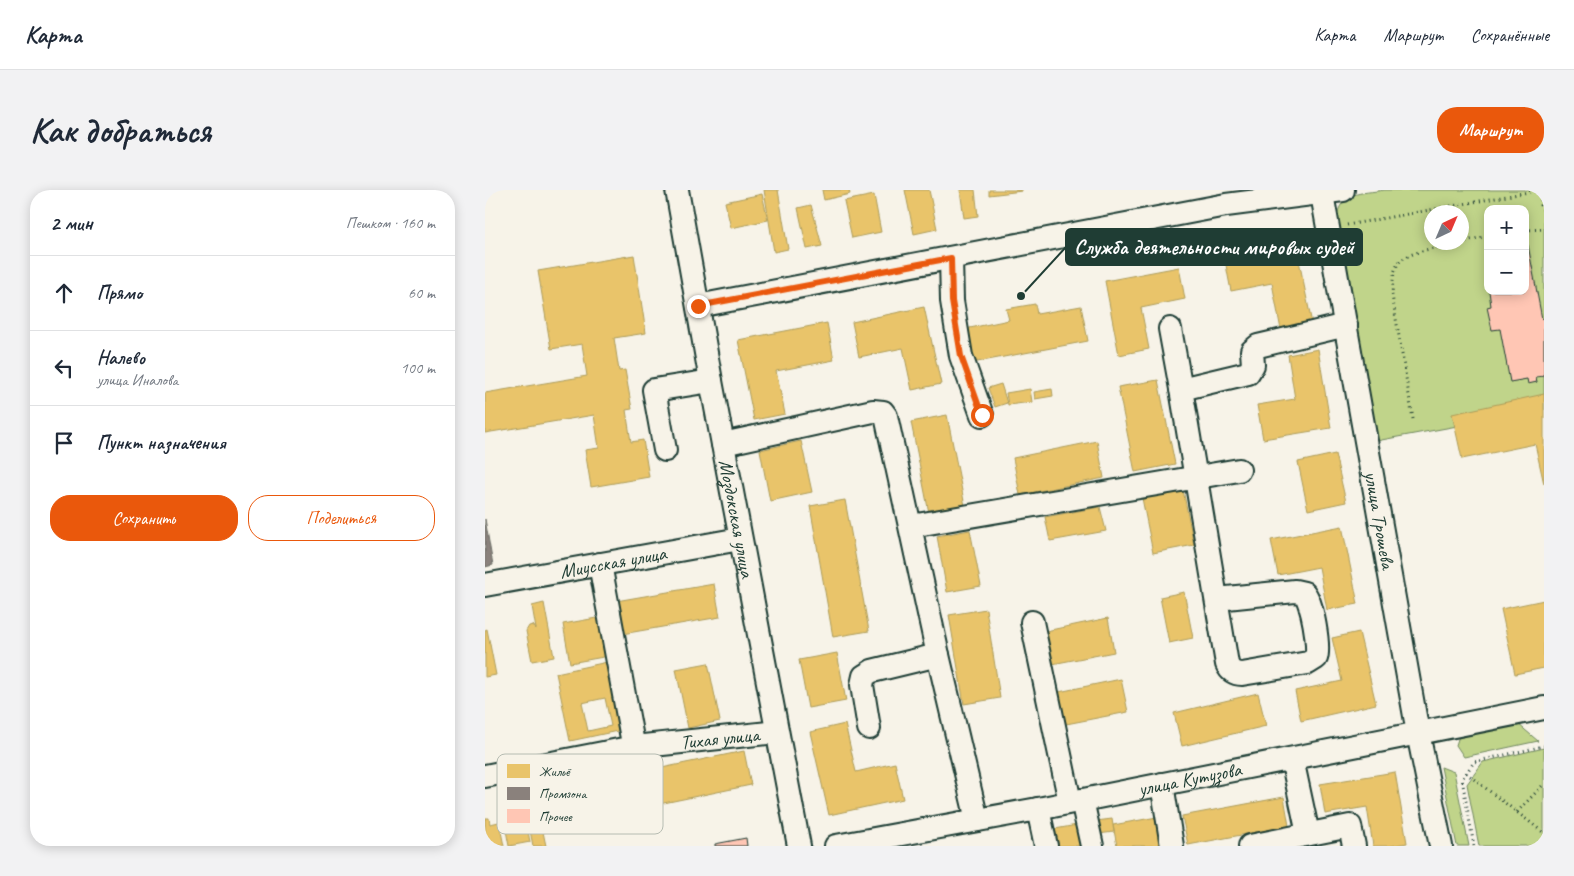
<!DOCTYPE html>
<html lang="ru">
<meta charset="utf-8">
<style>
:root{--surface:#fff;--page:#f2f2f3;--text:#1f2937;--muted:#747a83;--line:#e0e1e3;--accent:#ea580c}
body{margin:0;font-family:Caveat,sans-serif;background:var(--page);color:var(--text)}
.controls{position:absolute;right:15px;top:15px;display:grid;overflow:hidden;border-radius:10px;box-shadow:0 2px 12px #0003}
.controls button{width:45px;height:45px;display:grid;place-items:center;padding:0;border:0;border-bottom:1px solid var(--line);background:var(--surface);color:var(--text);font:25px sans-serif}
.compass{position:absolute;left:939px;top:15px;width:45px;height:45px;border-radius:50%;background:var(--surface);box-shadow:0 2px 12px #0003;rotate:44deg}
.stop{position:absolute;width:15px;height:15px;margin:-11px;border:4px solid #ea580c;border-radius:50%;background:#fff}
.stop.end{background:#ea580c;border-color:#fff;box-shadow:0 1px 5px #0008}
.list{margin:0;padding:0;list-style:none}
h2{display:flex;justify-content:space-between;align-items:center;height:65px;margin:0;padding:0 20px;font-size:21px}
h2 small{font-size:16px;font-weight:400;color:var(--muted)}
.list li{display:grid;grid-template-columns:32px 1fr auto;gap:15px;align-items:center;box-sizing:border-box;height:75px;padding:0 20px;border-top:1px solid var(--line)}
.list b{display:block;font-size:19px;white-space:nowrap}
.list p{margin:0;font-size:16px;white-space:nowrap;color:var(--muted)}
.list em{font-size:16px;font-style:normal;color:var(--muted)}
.actions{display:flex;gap:10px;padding:15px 20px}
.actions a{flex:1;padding:11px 0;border:1px solid var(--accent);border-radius:20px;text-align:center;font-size:18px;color:var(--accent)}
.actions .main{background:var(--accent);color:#fff}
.icon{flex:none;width:28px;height:28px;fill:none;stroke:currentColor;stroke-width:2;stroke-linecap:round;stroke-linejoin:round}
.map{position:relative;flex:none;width:1059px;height:656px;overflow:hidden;border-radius:20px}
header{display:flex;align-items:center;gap:30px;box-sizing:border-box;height:70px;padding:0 25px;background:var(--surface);border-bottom:1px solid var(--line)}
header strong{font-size:24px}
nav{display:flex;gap:28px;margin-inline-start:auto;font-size:18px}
.intro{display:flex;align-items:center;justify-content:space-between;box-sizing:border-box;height:120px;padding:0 30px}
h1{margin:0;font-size:35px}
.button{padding:12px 22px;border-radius:20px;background:var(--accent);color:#fff;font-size:18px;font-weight:700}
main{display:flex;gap:30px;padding:0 30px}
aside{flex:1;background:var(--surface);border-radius:20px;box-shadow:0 2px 12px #0003}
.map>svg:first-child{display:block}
.green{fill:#c0d48a;stroke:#70885f;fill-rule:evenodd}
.homes{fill:#e9c46a;stroke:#ac9c5a;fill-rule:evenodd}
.industry{fill:#8a817c;stroke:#6a6d66}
.building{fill:#ffc6b4;stroke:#1f3d34}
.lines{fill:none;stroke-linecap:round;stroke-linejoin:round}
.minor-casing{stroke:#1f3d34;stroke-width:26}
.path{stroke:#1f3d34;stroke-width:3;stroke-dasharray:1 4;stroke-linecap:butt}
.minor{stroke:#f7f3e8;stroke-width:22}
.route{stroke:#ea580c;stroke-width:6}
.labels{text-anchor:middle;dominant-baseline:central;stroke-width:5;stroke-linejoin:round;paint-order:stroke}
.street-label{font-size:20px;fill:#1f3d34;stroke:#f7f3e8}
.key{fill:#f7f3e8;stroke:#b6bcb2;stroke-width:1}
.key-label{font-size:14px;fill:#1f3d34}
.leader{fill:none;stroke:#1f3d34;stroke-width:2}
.callout-dot{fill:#1f3d34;stroke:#f7f3e8;stroke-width:2}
.callout{fill:#1f3d34;stroke:#1f3d34;stroke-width:2}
.callout-label{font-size:21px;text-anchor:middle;font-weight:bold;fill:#fff}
</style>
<header>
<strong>Карта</strong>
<nav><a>Карта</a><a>Маршрут</a><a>Сохранённые</a></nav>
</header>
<div class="intro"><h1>Как добраться</h1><a class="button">Маршрут</a></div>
<main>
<aside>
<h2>2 мин<small>Пешком · 160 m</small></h2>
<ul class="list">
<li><svg class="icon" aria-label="ahead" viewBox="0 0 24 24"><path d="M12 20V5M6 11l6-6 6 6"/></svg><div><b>Прямо</b></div><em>60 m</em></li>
<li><svg class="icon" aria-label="left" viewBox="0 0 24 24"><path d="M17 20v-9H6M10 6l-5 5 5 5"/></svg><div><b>Налево</b><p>улица Иналова</p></div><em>100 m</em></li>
<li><svg class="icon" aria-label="arrive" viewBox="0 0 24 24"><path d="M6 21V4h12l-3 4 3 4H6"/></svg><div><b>Пункт назначения</b></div></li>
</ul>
<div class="actions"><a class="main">Сохранить</a><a>Поделиться</a></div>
</aside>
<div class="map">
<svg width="1059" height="656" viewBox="0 0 1059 656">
<rect width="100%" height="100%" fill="#f7f3e8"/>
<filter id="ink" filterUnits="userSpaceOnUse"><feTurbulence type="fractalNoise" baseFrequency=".02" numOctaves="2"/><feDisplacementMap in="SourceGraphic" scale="10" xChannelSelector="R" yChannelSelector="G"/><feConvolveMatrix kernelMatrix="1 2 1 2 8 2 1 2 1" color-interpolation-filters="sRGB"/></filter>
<g filter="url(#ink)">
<g class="green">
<path d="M900 0H1059V220L891 251 851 30C856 0 875 4 900 0ZM1003 19H1040V101H1003ZM946 22H976V52H946Z"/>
<polygon points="1033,534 1053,551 979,567 971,555 975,543"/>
<polygon points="1059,558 1059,656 994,656 982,594 998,572"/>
<polygon points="956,577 969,582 984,656 972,656"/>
</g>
<g class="homes">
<polygon points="279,0 293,0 303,59 289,62"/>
<polygon points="337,0 364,0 365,4 339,10"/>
<polygon points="420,0 444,0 452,39 429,44"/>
<polygon points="475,0 490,0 493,26 479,28"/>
<polygon points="504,0 537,0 537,1 504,5"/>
<polygon points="277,4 283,30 246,38 240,12"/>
<polygon points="389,5 396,42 367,48 359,11"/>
<polygon points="326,15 337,56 322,59 313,18"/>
<polygon points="811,56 827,134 796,140 787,93 746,101 740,70"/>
<polygon points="149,65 161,143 129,148 134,181 140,180 147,219 141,220 146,252 158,250 164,287 106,297 100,260 114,258 109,225 0,243 0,203 102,186 97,154 66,159 53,81"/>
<polygon points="694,77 700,109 656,118 664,159 634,165 620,91"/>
<polygon points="550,114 552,124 596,116 603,151 487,173 480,139 524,130 521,119"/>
<polygon points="439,117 456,194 427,200 418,158 374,167 367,132"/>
<polygon points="342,133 349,170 291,181 300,224 269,230 253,150"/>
<polygon points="833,159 846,238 778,249 772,215 810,209 803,165"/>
<polygon points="673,190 690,274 650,282 633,197"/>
<polygon points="516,194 522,213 510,217 503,198"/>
<polygon points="545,199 547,212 523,215 521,203"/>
<polygon points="567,199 568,206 550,209 549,202"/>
<polygon points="1059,204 1059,294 1050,254 977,269 967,224"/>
<polygon points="462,225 480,316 444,323 426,232"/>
<polygon points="316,251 327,302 285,311 275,260"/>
<polygon points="612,251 619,288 535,305 528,268"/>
<polygon points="850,264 861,312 823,320 813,272"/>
<polygon points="698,300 709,355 668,363 657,308"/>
<polygon points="360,310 384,441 348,447 325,316"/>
<polygon points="615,317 621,341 565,351 560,327"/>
<polygon points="857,336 873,414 842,420 834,377 793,385 786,350"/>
<polygon points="485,340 496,396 462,402 452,346"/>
<polygon points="229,394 235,427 137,444 131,411"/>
<polygon points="699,402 708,448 684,453 675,407"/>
<polygon points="1059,410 1059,478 1030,484 1016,419"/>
<polygon points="59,413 69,467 47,471 41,441 44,436 48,435 51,439 47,416"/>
<polygon points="501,419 515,508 479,514 464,425"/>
<polygon points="117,427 124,466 85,473 78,434"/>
<polygon points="623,428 629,462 562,475 556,442"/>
<polygon points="2,439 11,485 0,487 0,440"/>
<polygon points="874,442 891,514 816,531 810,501 857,491 847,448"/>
<polygon points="352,463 361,511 323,518 314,470"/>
<path d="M127 471 142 539 85 551 71 483ZM120 508 126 536 103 541 97 513Z"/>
<polygon points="223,473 235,531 203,538 191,479"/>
<polygon points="636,489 643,522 576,535 569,503"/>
<polygon points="773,503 781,536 697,556 689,523"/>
<polygon points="360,534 371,582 410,573 418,609 344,625 325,542"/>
<polygon points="259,561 266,595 169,615 162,581"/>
<polygon points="910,582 922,653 905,656 888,656 882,617 840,624 835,594"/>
<polygon points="57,605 59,617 53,618 61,656 48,656 39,608"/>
<polygon points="799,607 804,636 703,655 697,626"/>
<polygon points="672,627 678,656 632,656 628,635"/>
<polygon points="0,628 4,628 5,634 14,632 19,656 0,656"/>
<polygon points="33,628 34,633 41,631 45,652 24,656 20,635 27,634 26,629"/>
<polygon points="627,629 629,642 613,644 611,631"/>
<polygon points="592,635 596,656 574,656 570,639"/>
</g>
<polygon class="industry" points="0,329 8,375 0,377"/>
<g class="building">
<polygon points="1040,55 1043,55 1057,129 1059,128 1059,186 1051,187 1052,192 1043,194 1042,189 1025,192 1015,139 1007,140 1002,117 1006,116 1004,101 1040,101"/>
<polygon points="261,648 262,656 230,656 230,654"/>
</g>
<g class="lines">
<g class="minor-casing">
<g id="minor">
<path id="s1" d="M192 0 226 191 314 656"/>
<path id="s2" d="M837 4 933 543 956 656"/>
<polyline points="466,68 467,111 476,166 497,225"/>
<polyline points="213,116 741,15 858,0"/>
<polyline points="685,139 696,199"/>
<polyline points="238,254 388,221 398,222 401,226 453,465 492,630"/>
<polyline points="180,260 169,200 226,191"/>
<polyline points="426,336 754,280"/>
<polyline points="115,374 162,630"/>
<path id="s3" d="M0 395 255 349"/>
<path d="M732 409 810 401 819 403C827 411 835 457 831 468L823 473 757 484C749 484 745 481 742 474L696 199 763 183 768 175 767 161 773 156 861 135"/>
<polyline points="547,432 585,612"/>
<polyline points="384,538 377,495 379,486 387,481 453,465"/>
<polyline points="807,569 823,644"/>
<path id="s4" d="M0 586 149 557 292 542"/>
<polyline points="677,594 687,656"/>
<polyline points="597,610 607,656"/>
<polyline points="553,619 561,656"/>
<path id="s5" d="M351 656 553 619 1059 518"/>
<polyline points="765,656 865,636 869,656"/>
</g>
</g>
<g class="path">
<polyline points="1058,0 1055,15 1059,21"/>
<polyline points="862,35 1055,0"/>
<polyline points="1040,40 1059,39"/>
<polyline points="976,52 1003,46"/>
<path d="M928 229 907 105C908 94 907 83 913 74 920 61 962 56 976 52"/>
<polyline points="981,583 1059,643"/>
<polyline points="1032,622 1059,594"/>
<polyline points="989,656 977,589 989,572 1059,556"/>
<polyline points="1056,656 1059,651"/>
</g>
<use href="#minor" class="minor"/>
</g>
</g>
<g class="lines" filter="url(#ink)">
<polyline class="route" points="213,116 466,68 467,111 476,166 497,225"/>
</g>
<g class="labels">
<g class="street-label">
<text stroke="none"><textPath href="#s1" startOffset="334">Моздокская улица</textPath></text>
<text stroke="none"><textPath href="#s2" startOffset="331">улица Трошева</textPath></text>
<text stroke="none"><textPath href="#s3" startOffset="130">Миусская улица</textPath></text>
<text stroke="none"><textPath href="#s4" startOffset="238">Тихая улица</textPath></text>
<text stroke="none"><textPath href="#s5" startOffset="360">улица Кутузова</textPath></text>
</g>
</g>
<rect x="12" y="564" width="166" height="80" rx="8" class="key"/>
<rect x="22" y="574" width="23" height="14" fill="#e9c46a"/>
<rect x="22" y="597" width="23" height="13" fill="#8a817c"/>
<rect x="22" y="619" width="23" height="14" fill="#ffc6b4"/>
<g class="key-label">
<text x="54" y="586">Жильё</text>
<text x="54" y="608">Промзона</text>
<text x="54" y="631">Прочее</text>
</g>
<path class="leader" d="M536 106L581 57"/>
<circle class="callout-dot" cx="536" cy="106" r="5"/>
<rect class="callout" x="581" y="39" width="296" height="36" rx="5"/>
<g class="callout-label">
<text x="729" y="64">Служба деятельности мировых судей</text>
</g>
</svg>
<div class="controls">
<button>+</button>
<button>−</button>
</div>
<svg class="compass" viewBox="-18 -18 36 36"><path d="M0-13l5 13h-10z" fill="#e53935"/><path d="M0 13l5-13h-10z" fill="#747a83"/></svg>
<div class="stop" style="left:497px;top:225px"></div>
<div class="stop end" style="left:213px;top:116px"></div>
</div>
</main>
